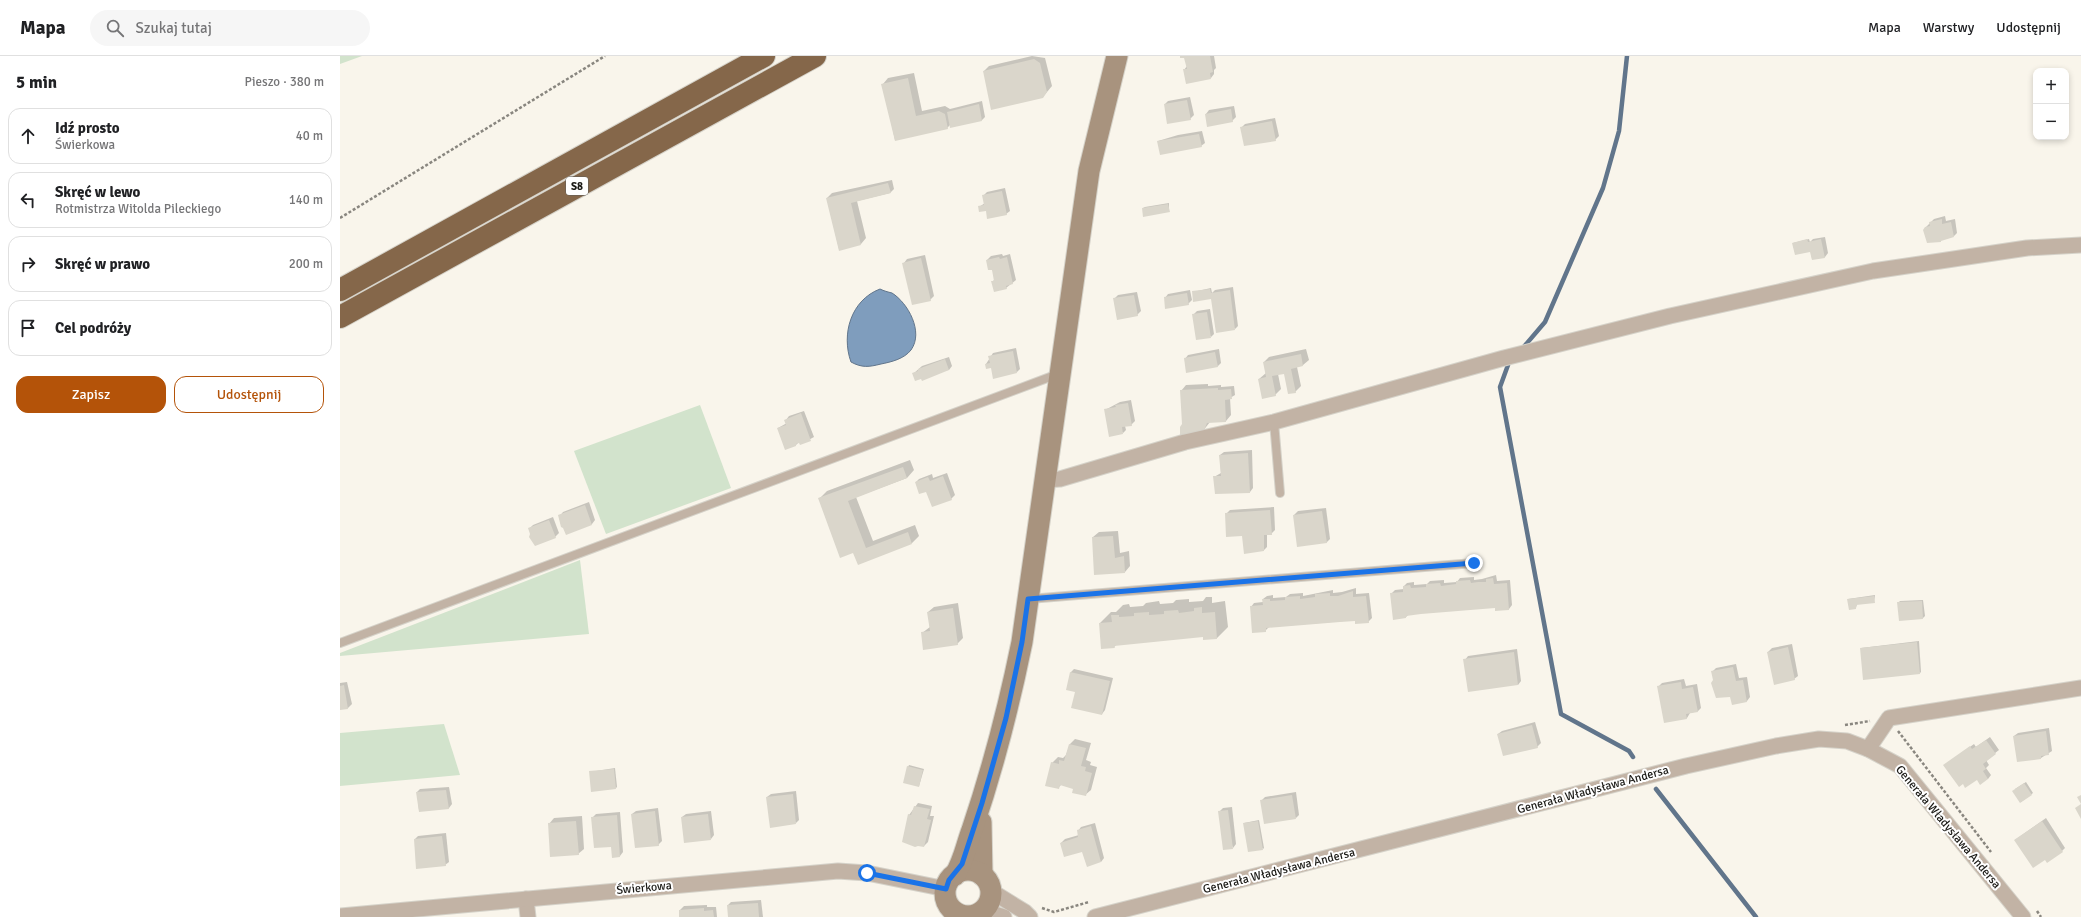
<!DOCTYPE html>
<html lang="pl">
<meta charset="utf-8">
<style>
:root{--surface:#fff;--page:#f6f6f6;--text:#202124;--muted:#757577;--line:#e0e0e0;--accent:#b45309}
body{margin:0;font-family:Signika,sans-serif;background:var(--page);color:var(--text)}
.controls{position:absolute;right:12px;top:12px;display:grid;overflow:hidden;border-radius:8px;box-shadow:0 2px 6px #0003}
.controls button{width:36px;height:36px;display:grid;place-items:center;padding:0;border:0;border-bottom:1px solid var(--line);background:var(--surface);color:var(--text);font:20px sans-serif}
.stop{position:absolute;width:12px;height:12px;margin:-9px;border:3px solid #1a73e8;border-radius:50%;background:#fff}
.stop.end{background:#1a73e8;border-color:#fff;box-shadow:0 1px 4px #0008}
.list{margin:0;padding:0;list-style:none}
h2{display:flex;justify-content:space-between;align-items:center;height:52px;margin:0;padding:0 16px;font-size:17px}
h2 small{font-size:13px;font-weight:400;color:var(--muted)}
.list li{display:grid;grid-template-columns:26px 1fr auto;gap:12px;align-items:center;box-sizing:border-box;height:56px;margin:0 8px 8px;padding:0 8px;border:1px solid var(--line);border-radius:12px}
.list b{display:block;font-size:15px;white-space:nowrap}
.list p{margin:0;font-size:13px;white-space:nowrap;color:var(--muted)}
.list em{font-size:13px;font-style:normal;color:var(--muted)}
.actions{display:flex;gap:8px;padding:12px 16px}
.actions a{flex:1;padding:9px 0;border:1px solid var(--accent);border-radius:12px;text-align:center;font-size:14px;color:var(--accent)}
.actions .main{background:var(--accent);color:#fff}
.icon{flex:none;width:22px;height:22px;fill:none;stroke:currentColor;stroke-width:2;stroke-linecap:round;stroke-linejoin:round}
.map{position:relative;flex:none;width:1741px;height:861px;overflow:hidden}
header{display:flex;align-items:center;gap:24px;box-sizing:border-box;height:56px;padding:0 20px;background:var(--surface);border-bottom:1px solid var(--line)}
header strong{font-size:19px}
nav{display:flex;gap:22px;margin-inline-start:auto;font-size:14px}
.search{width:280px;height:36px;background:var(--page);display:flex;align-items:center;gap:10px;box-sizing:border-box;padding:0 14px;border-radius:22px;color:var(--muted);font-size:15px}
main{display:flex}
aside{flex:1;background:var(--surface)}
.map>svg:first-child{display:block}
.green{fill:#d2e3cc}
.water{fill:#7f9dbd;stroke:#61758b}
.shadow{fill:#0003}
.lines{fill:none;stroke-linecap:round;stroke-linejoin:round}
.stream{stroke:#61758b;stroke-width:4.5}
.building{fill:#dad6cb}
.lane-casing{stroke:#d5d2c9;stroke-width:10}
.street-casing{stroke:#d5d2c9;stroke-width:17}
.secondary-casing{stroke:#d5d2c9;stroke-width:23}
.highway-casing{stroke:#d5d2c9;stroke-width:24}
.path{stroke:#89867f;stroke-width:2.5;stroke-dasharray:3 2;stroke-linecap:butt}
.lane{stroke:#c2b3a5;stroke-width:8}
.street{stroke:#c2b3a5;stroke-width:15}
.secondary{stroke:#a8937e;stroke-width:21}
.highway{stroke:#85674a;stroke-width:22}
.route{stroke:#1a73e8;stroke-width:5}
.labels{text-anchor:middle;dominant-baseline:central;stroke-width:4;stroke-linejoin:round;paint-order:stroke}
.shield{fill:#fff;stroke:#5f5e5b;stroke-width:1}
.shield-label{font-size:11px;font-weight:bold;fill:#1a1915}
.street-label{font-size:12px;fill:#1a1915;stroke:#fff}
</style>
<header>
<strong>Mapa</strong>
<div class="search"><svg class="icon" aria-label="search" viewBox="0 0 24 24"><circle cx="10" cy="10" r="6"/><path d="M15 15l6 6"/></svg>Szukaj tutaj</div>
<nav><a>Mapa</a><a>Warstwy</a><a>Udostępnij</a></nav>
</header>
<main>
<aside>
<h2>5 min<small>Pieszo · 380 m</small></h2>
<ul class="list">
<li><svg class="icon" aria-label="ahead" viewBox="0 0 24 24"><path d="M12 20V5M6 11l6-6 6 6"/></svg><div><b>Idź prosto</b><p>Świerkowa</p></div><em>40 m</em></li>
<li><svg class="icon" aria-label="left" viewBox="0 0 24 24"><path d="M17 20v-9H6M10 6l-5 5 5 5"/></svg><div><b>Skręć w lewo</b><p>Rotmistrza Witolda Pileckiego</p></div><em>140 m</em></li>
<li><svg class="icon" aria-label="right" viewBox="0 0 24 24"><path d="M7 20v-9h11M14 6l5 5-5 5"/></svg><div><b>Skręć w prawo</b></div><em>200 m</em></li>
<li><svg class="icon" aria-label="arrive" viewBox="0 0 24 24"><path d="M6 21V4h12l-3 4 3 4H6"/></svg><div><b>Cel podróży</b></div></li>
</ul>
<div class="actions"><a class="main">Zapisz</a><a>Udostępnij</a></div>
</aside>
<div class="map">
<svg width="1741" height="861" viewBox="0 0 1741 861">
<rect width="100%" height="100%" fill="#f9f5eb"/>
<g class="green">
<polygon points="0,0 22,0 0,8"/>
<polygon points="360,349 391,432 266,478 234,395"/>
<polygon points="240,504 249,578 0,600 0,597"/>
<polygon points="104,668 120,719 0,730 0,677"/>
</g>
<path class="water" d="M540 233C544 235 548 236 552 237 568 247 584 276 571 294 564 303 551 306 541 308 529 311 522 312 511 306 501 278 511 244 540 233Z"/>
<g class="shadow">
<polygon points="692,0 705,2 712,30 702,42 644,15 649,10"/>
<polygon points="841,0 874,0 876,12 874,14 874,18 871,22 844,14 847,10 845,0"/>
<polygon points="574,17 582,55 605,50 610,53 642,45 645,61 642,64 611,71 610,69 607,72 555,84 543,28 548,22"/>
<polygon points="850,41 854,59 850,63 825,48 828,45"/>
<polygon points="894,50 896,61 892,65 866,58 869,54"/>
<polygon points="935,62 939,80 935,84 901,72 905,68"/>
<polygon points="862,75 865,87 861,90 818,85 838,79"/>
<polygon points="552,124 554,133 550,137 517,145 526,182 521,188 499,193 487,142 492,137"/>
<polygon points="665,132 670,155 666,158 639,151 645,147 643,140 647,136"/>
<polygon points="829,147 829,156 803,152 805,151"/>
<polygon points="1605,160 1606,165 1615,163 1617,177 1614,180 1585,172 1594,163"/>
<polygon points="1485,181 1488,197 1485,201 1472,203 1471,195 1453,187 1469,183 1470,186 1473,183"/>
<polygon points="662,198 663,200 670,198 676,224 666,232 652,226 655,223 652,212 647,204 651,200"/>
<polygon points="585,199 594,240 590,244 564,207 567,203"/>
<polygon points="893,231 898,270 895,273 872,242 853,236 871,232 872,237 875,234"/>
<polygon points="850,234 852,244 848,248 825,242 828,238"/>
<polygon points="797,236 801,255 797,259 774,243 778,239"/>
<polygon points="870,253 874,278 871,281 853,259 857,255"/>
<polygon points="676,292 680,313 677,316 646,308 653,297"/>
<polygon points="879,293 881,307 878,310 845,303 848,299"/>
<polygon points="966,293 969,304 963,309 957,311 961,330 955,336 945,317 938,318 941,333 935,339 919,323 926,317 924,306 929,301"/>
<polygon points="609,301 612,310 609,314 573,318 582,310"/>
<polygon points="868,328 868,330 881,329 881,331 894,330 895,339 890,342 891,359 886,365 870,366 862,376 841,335 846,329"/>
<polygon points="791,344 795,365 791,369 785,370 786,374 783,377 765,354 780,346"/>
<polygon points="464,355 474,381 461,388 460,385 456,389 438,372 447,367 446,364 449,360"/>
<polygon points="912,394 913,432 910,436 874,421 881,417 880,399 884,396"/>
<polygon points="570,404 574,414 567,422 516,441 533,485 575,469 579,480 572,487 514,495 480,442 487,435"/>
<polygon points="607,417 615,439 611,443 587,435 576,426 579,423 592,418 593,422"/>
<polygon points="249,446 255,464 252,468 226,477 220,460 223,456"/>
<polygon points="934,451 935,474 931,478 927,478 927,491 924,494 903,479 886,458 890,454"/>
<polygon points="986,452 990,483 986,487 954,459 958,455"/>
<polygon points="213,461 219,477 215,481 191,478 189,473 193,469"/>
<polygon points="778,475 780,497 789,495 790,510 785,516 753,481 759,476"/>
<polygon points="1156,519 1157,525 1170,524 1172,549 1169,553 1156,550 1069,558 1066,561 1051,538 1055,534 1064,533 1064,530 1067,527 1074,526 1074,529 1087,528 1090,525 1104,524 1104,527 1117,526 1120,522 1134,521 1134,524 1142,523"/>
<polygon points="1016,532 1016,538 1029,537 1032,562 1028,566 1016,564 929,571 925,575 911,551 914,547 923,546 923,543 927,540 933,539 933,542 946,541 950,538 963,537 963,540 993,534 993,537 1002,536"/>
<polygon points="1535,539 1534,546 1517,548 1516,552 1508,543"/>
<polygon points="866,541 872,541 872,547 885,545 888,571 877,582 864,580 777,588 774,591 762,592 760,567 771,556 776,556 783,549 789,548 790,551 803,550 806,547 819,545 820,548 833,547 836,544 849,543 849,546 863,545"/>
<polygon points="1583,544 1585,560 1583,562 1560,564 1558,547 1560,545"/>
<polygon points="618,547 623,582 617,588 582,577 590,571 588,556 594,551"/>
<polygon points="1579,585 1581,616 1580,617 1521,592"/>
<polygon points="1452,588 1458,620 1454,623 1428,596 1432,592"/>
<polygon points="1177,593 1181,625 1178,629 1125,604 1128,600"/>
<polygon points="1396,608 1399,622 1407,621 1410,641 1407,645 1393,648 1391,640 1374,624 1372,616 1376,612"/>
<polygon points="734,613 773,622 765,654 762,658 736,635 727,633 731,616"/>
<polygon points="1344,623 1346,630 1357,628 1361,652 1358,655 1350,657 1347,662 1325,666 1318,631 1322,627"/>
<polygon points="7,626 12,648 8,652 0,653 0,627"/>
<polygon points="1195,666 1201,687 1197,691 1158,678 1162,675"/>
<polygon points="1709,672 1712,695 1701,702 1674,680 1678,677"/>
<polygon points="1650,681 1659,694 1646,704 1649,709 1646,712 1651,719 1648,723 1637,723 1605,709 1634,688 1636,691"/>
<polygon points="735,683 751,687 746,704 751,706 750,709 757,711 751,734 745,739 735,732 722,728 718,732 712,707 718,701 723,702 726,699 730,688"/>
<polygon points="569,709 584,713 579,730 568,711"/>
<polygon points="275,712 277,731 276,732 250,716"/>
<polygon points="1686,726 1693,737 1681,746 1675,733"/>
<polygon points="109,731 112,748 109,752 79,754 77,736 80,733"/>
<polygon points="456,735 459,764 456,767 427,741 431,738"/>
<polygon points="956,736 959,759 956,762 922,744 925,741"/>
<polygon points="578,747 592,750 590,760 594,760 588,786 584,790 569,759"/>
<polygon points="892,751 896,788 893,792 879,756 883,752"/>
<polygon points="318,752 322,785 318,789 292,758 296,755"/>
<polygon points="371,755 374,779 371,783 342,761 346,758"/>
<polygon points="280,756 283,796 280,800 273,800 272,789 252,762 256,758"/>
<polygon points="242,760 244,793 238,798 209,768 214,762"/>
<polygon points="1706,762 1725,792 1722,795 1675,784"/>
<polygon points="919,764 924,792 923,793 904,767"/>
<polygon points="755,767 764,802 761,806 743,794 721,787 725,783 739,779 738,775 741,771"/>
<polygon points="106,777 109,806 105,809 75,783 78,780"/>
<polygon points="421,844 423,861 389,861 388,849 391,846"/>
<polygon points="367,849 367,851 376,851 377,861 340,861 340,854 344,850"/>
</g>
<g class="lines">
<g class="stream">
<polyline points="1182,293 1205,266 1263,132 1279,75 1287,0"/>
<polyline points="1168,309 1160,331 1221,658 1289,695 1293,701"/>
<polyline points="1316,733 1416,861"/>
</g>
</g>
<g class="building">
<polygon points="840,0 870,0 873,16 870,17 871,23 846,28 843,13 847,13 844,2 840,2"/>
<polygon points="694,3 700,7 707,36 703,42 651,54 643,15"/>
<polygon points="568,22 576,60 599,55 605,58 608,73 555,85 541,28"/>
<polygon points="847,44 851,64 827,68 824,48"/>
<polygon points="639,48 642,65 610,72 607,56"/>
<polygon points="891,53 893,66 867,71 865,58"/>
<polygon points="932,65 936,85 904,90 900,71"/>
<polygon points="859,78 862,91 820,99 817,85"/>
<polygon points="548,127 551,137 511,147 521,189 499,195 486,142"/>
<polygon points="662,135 667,159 647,163 646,155 639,156 638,150 644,149 642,139"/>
<polygon points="828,148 830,156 803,161 802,152"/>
<polygon points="1602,163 1602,168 1611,166 1614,181 1601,185 1601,186 1587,187 1583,174 1585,171 1590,170 1589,166"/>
<polygon points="1467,183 1468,186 1481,183 1485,202 1472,204 1470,196 1455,199 1452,187"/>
<polygon points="659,201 660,203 667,201 673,228 666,230 667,233 654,236 651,225 654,225 652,214 648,214 646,204"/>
<polygon points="581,202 591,245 572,249 562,207"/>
<polygon points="870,233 871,237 890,234 895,274 876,277 871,243 853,246 852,235"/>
<polygon points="847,237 849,249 825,253 824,241"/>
<polygon points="794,239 798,260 777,264 773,242"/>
<polygon points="867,256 871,282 856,284 852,258"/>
<polygon points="673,295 677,317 653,323 651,312 646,313 645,308 650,307 648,300"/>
<polygon points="875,296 878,311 846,317 844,302"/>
<polygon points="961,298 963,310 951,313 956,337 948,338 944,318 932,320 936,340 922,343 918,323 926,321 923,306"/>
<polygon points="605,303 609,314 582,325 581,323 575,325 572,317 578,315 578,313"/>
<polygon points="878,332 878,334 891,333 892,343 885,344 886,366 867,367 863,377 840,381 840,371 842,368 840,334"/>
<polygon points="788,347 792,370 782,371 783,378 769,381 764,353 776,351 775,349"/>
<polygon points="461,357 471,385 460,389 459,387 456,388 456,390 445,394 437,372 446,369 444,364"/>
<polygon points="908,397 910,437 875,438 873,420 881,420 879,399"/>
<polygon points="563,411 567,422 508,445 526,492 568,476 572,488 518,509 513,497 500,502 478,442"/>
<polygon points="603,420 612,444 592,451 586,436 579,438 575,426 588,421 590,425"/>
<polygon points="245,449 252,469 226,479 223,472 221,471 218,459"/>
<polygon points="930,454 932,479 924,479 924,495 904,498 902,480 886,481 885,457"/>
<polygon points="982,455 987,487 957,491 953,459"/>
<polygon points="209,464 216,482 195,490 189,481 190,478 188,472"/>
<polygon points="773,480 775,502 784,500 785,517 754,519 752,481"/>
<polygon points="1153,522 1154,528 1167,527 1169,554 1155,555 1155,552 1081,558 1066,560 1066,562 1053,564 1050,537 1063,536 1063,530 1070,529 1071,532 1086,531 1086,528 1100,527 1101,530 1116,528 1116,525 1130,524 1131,527 1138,526 1146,526 1146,523"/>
<polygon points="1013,535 1013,541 1026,540 1029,567 1015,568 1015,565 1000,566 926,572 926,576 912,577 910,550 923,549 922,543 930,543 930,545 945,544 945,541 960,540 960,543 975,541 975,538 990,537 990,540 998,540"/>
<polygon points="1534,540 1535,547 1516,549 1516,553 1509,554 1507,543"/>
<polygon points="1582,545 1583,563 1559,565 1557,546"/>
<polygon points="862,551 862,557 875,556 877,583 863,584 863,581 774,590 775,592 761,593 759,567 772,566 771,559 779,559 779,561 794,560 794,557 809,556 809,559 824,558 824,555 838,554 839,557 854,555 854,552"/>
<polygon points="613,552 618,589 583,594 581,576 590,575 587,556"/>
<polygon points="1577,586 1580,618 1523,624 1520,592"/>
<polygon points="1448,591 1455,624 1434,629 1427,596"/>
<polygon points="1174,596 1178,629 1128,636 1123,603"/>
<polygon points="1393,611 1396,625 1403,624 1407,646 1392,649 1390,641 1376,642 1371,627 1373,624 1371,615"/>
<polygon points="730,616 770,625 762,659 731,652 735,636 726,634"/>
<polygon points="1341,626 1342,633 1353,631 1358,656 1346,658 1347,663 1324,667 1317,630"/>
<polygon points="4,629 8,653 0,654 0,630"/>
<polygon points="1192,669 1198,692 1163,700 1157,678"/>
<polygon points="1706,675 1709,699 1701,700 1701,703 1677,706 1673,680"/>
<polygon points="1646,684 1656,698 1643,708 1646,713 1643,715 1648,723 1640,729 1637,724 1625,732 1623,728 1619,731 1603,709 1630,690 1632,693"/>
<polygon points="729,688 746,692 741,710 746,711 745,715 752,717 746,740 732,737 733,733 720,729 719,733 705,730 711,706 719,708 719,704 724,705"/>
<polygon points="567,710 583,714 579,731 563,727"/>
<polygon points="274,713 276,733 251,736 249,715"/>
<polygon points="1684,727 1692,739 1680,747 1672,735"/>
<polygon points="106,734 109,753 79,756 76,736"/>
<polygon points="453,738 456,768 430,772 426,741"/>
<polygon points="952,739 956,763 924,768 920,744"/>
<polygon points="1741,739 1741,748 1737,741"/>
<polygon points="1741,748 1741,763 1735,752"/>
<polygon points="574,750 590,753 587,763 591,764 584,791 578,790 575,791 562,786 568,758 571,759"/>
<polygon points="888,754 893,793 883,794 878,755"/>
<polygon points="315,755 319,790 295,792 291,758"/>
<polygon points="368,758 371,784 344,787 341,761"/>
<polygon points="277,759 280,801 272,802 271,791 254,792 251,761"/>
<polygon points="236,765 239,799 210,801 208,767"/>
<polygon points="918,765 923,794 908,796 903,767"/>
<polygon points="1702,765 1723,796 1707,807 1705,804 1693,812 1674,784"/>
<polygon points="751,770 761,806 747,811 742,796 724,801 720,787 738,781 737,774"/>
<polygon points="102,780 106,810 76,813 74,783"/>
<polygon points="418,847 419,861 388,861 387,849"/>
<polygon points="364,852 364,855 373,854 374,861 339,861 339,854"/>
</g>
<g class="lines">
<g class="lane-casing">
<g id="lane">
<polyline points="934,366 940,437"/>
<polyline points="689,543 1134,507"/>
<polyline points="0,587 718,318"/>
</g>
</g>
<g class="street-casing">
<g id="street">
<polyline points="705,424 720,423 845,386 934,366 1164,302 1330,260 1533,215 1687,192 1741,189"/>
<polyline points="1528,693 1549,662 1741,632"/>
<polyline points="651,835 685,856 690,861"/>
<polyline points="186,843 188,861"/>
<polyline points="639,857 651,857 664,861"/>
<polyline points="0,860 498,815 527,817 606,833"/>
<polyline points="755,861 1346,710 1436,690 1479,683 1507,685 1528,693 1560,710 1683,861"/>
</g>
</g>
<g class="secondary-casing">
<g id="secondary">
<polyline points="641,766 642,819"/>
<circle cx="628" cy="837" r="23"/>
<path d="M615 819C624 804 626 790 632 774 653 712 669 650 682 586L749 115 777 0"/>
</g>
</g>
<g class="highway-casing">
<g id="highway">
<polyline points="0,234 424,0"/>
<polyline points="0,261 475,0"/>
</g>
</g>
<g class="path">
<polyline points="0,162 265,0"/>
<polyline points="1505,669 1530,665"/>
<polyline points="1558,675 1651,796"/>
<polyline points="702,852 714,856 749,846"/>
<polyline points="1697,855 1701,861"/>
</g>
<use href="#lane" class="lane"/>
<use href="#street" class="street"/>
<use href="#secondary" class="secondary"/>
<use href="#highway" class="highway"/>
</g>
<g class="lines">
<polyline class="route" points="527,817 606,833 609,824 622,808 642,747 666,662 682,586 688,543 1134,507"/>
</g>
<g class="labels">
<rect class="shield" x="226" y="121" width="22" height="18" rx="3"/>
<g class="shield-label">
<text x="237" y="130">S8</text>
</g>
<g class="street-label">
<text transform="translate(1253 734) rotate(-15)">Generała Władysława Andersa</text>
<text transform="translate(1608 771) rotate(50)">Generała Władysława Andersa</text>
<text transform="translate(939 815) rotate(-14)">Generała Władysława Andersa</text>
<text transform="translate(304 832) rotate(-5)">Świerkowa</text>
</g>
</g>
</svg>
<div class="controls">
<button>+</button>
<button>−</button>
</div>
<div class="stop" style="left:527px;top:817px"></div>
<div class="stop end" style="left:1134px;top:507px"></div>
</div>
</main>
